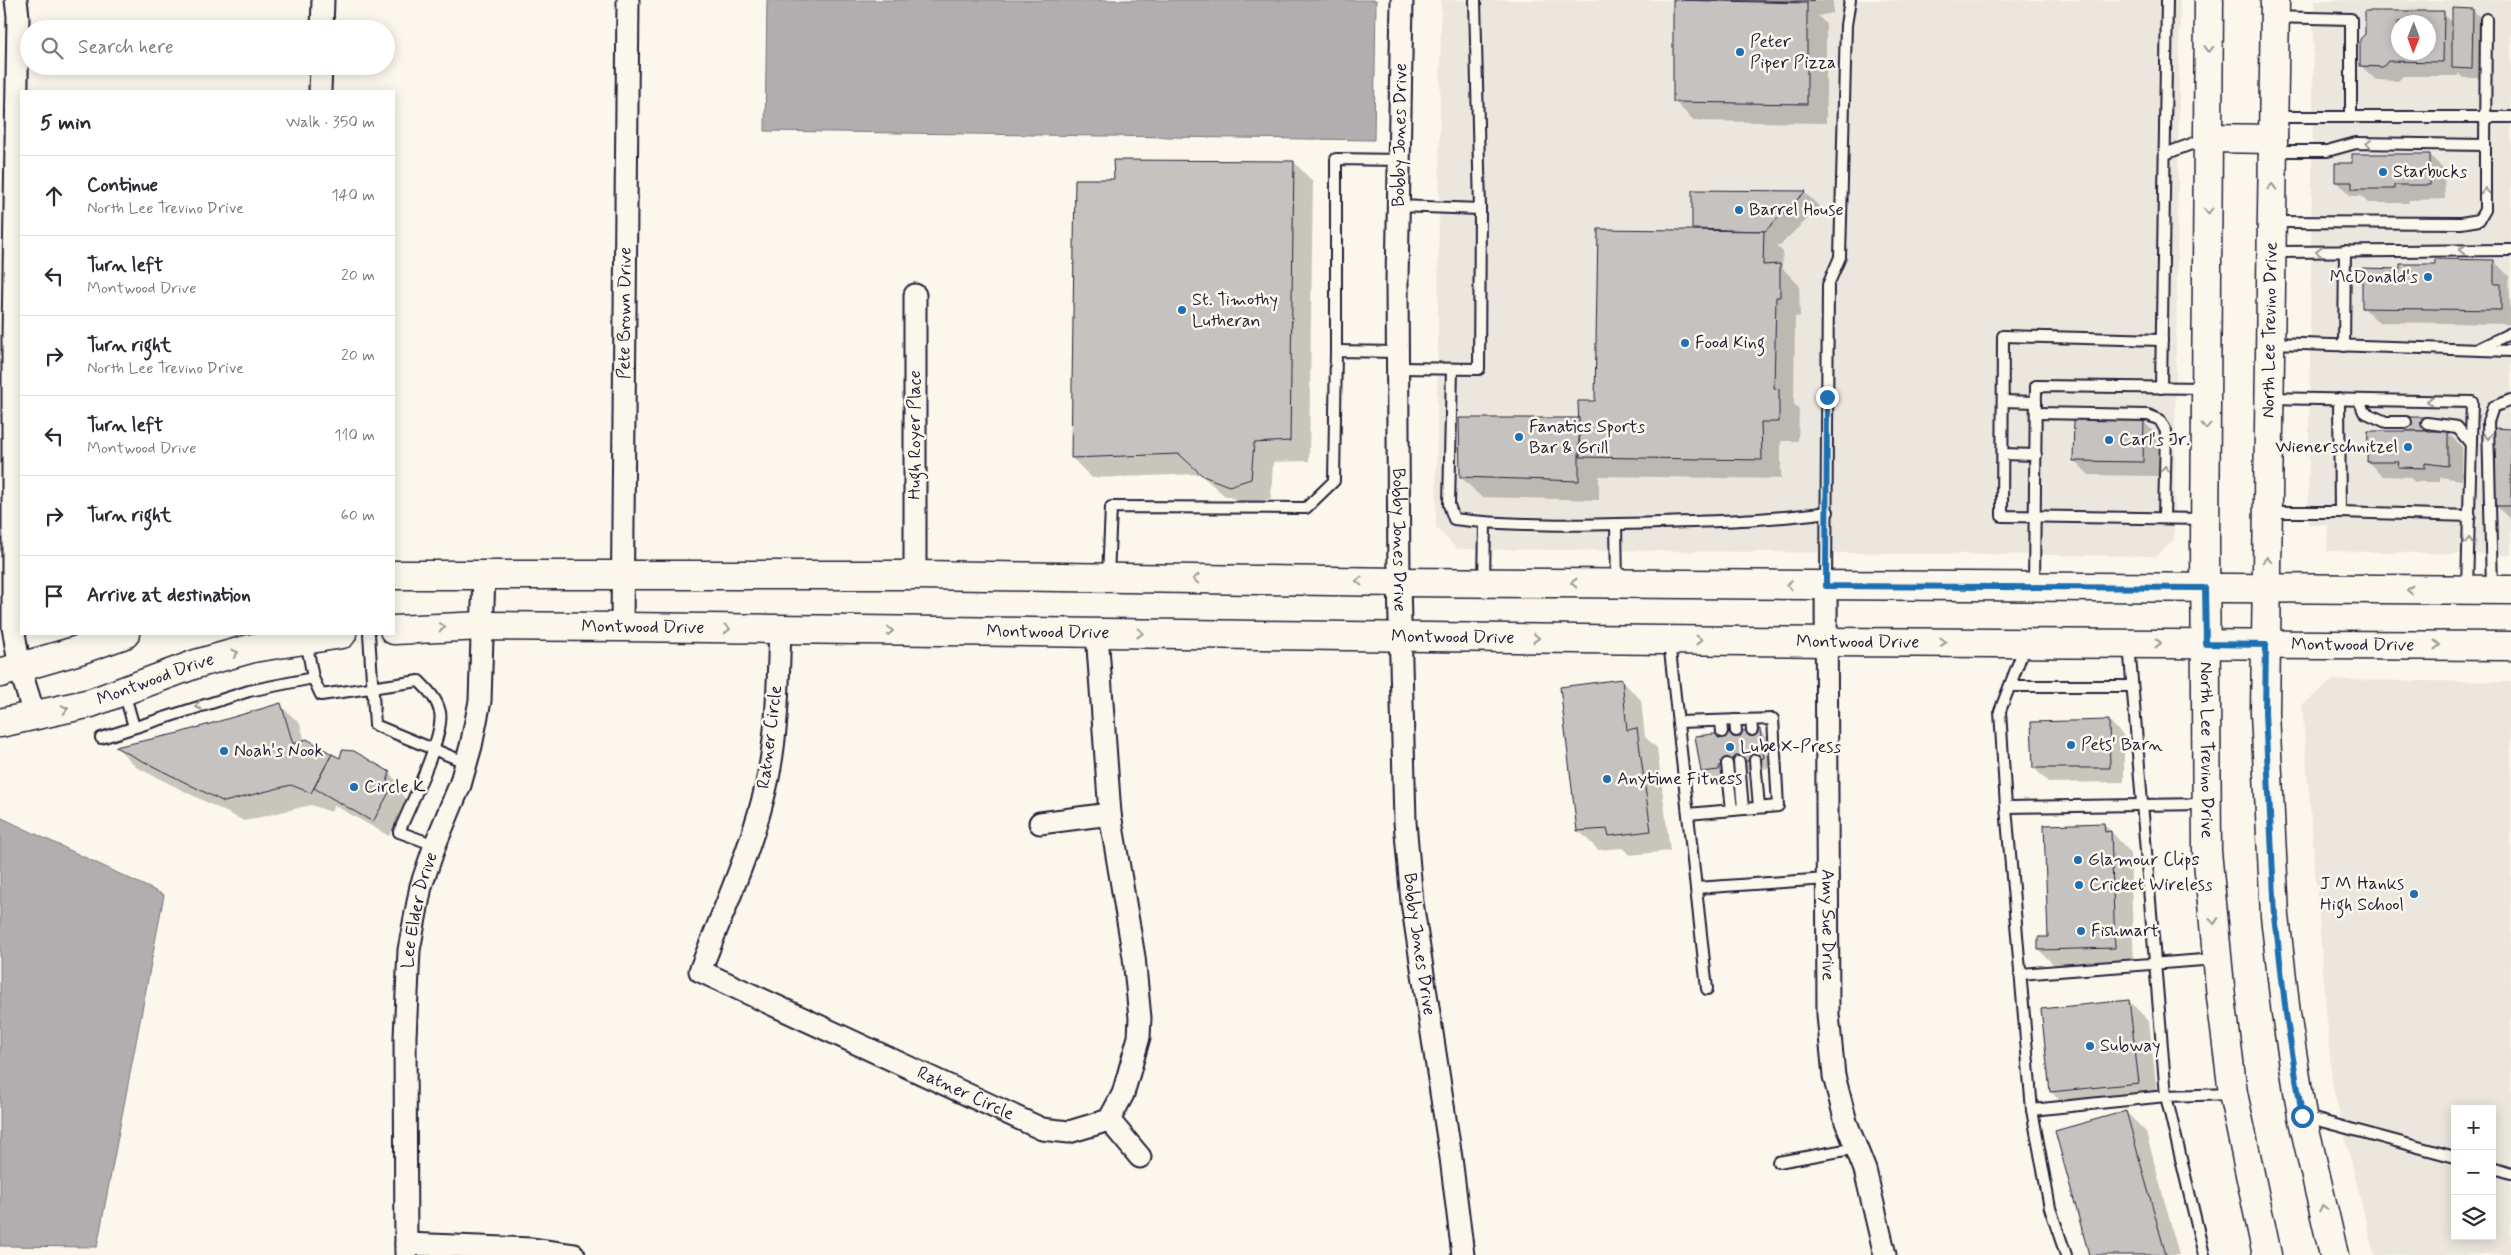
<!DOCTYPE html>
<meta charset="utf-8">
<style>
:root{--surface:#fff;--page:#f7f7f7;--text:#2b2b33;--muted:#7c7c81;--line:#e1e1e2}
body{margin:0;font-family:Mynerve,sans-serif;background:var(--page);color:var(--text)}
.controls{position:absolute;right:15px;bottom:15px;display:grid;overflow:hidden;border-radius:0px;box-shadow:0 2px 12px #0003}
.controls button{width:45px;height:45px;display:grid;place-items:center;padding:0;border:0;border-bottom:1px solid var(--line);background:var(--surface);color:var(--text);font:25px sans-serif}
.compass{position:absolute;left:2391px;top:15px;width:45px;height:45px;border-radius:50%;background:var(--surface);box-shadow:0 2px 12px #0003;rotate:181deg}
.stop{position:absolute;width:15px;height:15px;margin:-11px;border:4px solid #1f6fb2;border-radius:50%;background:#fff}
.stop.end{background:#1f6fb2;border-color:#fff;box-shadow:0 1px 5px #0008}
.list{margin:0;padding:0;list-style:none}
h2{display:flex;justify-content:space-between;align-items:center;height:65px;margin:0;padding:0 20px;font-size:21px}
h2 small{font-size:16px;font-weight:400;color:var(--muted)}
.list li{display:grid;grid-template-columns:32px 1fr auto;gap:15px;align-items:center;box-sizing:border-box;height:80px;padding:0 20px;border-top:1px solid var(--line)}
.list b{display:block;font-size:19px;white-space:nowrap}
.list p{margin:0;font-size:16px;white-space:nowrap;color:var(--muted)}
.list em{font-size:16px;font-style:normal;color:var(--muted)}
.icon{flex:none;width:28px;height:28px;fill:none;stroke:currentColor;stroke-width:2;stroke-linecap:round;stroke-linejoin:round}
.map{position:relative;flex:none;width:2511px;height:1255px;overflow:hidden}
.search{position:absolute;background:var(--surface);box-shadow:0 2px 12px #0003;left:20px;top:20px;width:375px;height:55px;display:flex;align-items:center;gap:12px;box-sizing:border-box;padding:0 18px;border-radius:28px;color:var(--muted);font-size:19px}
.panel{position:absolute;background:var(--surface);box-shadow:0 2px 12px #0003;left:20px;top:90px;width:375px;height:545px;border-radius:0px}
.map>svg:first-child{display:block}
.built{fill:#ebe7df;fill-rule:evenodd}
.water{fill:#b1aeb0;stroke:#787681}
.shadow{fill:#0003;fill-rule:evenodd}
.building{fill:#c6c2c0;stroke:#22223b;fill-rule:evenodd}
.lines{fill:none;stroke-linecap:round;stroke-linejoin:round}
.service-casing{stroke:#22223b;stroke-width:14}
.minor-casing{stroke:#22223b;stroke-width:25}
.secondary-casing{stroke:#22223b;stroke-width:31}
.service{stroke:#fbf7ec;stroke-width:10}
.minor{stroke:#fbf7ec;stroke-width:21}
.secondary{stroke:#fbf7ec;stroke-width:28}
.oneway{stroke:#99979c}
.route{stroke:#1f6fb2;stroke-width:6}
.poi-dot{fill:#1f6fb2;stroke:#fbf7ec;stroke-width:2}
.labels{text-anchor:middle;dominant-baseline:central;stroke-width:5;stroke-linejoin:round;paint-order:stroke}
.poi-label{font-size:18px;fill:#22223b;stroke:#fbf7ec;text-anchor:start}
.street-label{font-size:18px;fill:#22223b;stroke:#fbf7ec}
</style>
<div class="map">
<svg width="2511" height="1255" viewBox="0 0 2511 1255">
<rect width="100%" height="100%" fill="#fbf7ec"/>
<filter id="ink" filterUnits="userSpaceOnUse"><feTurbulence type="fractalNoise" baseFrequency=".02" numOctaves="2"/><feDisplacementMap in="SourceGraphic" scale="10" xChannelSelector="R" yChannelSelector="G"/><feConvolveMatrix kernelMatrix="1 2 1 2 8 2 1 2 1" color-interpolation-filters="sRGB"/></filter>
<g filter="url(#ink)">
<g class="built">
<polygon points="1441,0 2180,0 2174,540 2157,556 1457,549 1436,527"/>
<path d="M2314 0H2511V555L2327 551 2328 525H2308ZM2398 22H2428V52H2398Z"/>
<path d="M2333 680 2511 682V1255H2374L2332 1083 2302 705ZM2455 1109H2492V1236H2455Z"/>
</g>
<g class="water">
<polygon points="767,0 1376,0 1374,140 765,131"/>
<polygon points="0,817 164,895 97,1247 0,1246"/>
</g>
<g class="shadow">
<polygon points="1685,0 1833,0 1833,13 1818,16 1826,24 1826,123 1694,121 1674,101 1687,2"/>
<path d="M2473 10 2482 20V78H2463L2458 73V76H2403L2398 81 2376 80 2361 66 2366 35 2367 12 2443 13 2453 23ZM2398 22H2428V52H2398Z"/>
<polygon points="2430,155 2444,170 2445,199 2409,200 2408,203 2368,203 2361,196 2351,196 2336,181 2353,164"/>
<polygon points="1294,162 1313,182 1309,461 1273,462 1271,498 1250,505 1224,495 1200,474 1092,478 1072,458 1116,180"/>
<polygon points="1693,191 1805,193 1820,207 1780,245 1776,245 1783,252 1782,268 1799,285 1800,316 1795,317 1794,404 1799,409 1798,441 1781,441 1781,479 1599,476 1599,500 1481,497 1461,477 1580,420 1596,403 1696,231 1693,228"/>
<polygon points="2494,261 2509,276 2511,324 2378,322 2363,307 2401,270"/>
<polygon points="2143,421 2158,436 2158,476 2089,475 2075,461"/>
<polygon points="2432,423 2431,432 2448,433 2462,447 2462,480 2440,477 2440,482 2415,482 2409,477 2383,476 2368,462 2409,432"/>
<polygon points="2511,430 2511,520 2496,506"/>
<polygon points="1621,680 1641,700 1645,737 1657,748 1670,851 1630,855 1623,848 1598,850 1578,830"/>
<polygon points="280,705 300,724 305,741 341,760 389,773 404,788 402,795 407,801 389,836 334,805 331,812 311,805 244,821 136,767 118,748 179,734"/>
<polygon points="2109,721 2124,736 2124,782 2049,783 2034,768"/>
<polygon points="1760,731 1770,740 1773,767 1728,775 1728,780 1712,782 1702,772"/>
<polygon points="2104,824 2130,852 2134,968 2059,970 2039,950 2049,938"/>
<polygon points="2129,1001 2149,1021 2158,1102 2071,1111 2051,1092"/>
<polygon points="2126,1112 2146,1132 2179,1255 2090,1255"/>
</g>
<g class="building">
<polygon points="1673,0 1807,3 1807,104 1673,102"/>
<polygon points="1684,0 1814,0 1807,2"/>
<polygon points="2452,8 2473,9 2472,69 2452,68"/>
<path d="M2365 11H2444L2443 62 2388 61 2383 67 2360 66V39L2365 34ZM2398 22H2428V52H2398Z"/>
<polygon points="2352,154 2430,154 2430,185 2394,185 2394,189 2352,189 2352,182 2335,182 2335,163 2352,163"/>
<polygon points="1113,160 1294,161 1290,441 1254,443 1251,479 1229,486 1203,476 1179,454 1071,458 1075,179 1114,179"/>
<polygon points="1692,190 1806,191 1765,231 1692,229"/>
<polygon points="1598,229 1764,231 1763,265 1780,264 1780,297 1776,297 1774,388 1779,389 1779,422 1761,422 1762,460 1580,457 1578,401 1595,401"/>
<polygon points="2435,259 2494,260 2494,284 2501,284 2501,310 2362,308 2362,268 2400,269 2400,264 2435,264"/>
<polygon points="2406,417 2428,417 2427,431 2406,431"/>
<polygon points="1459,418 1579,418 1579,481 1460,477"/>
<polygon points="2074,419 2144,420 2143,462 2073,461"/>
<polygon points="2494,428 2511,429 2511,506 2495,506"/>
<polygon points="2368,431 2448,431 2448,466 2425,463 2425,468 2398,467 2399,462 2367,462"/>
<polygon points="1622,679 1627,730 1637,728 1651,831 1609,836 1607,829 1577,831 1560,687"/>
<polygon points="281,703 293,744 307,739 332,754 311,793 291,785 224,802 115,747 179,733"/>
<polygon points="2109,720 2110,768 2033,768 2031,722"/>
<polygon points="1760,729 1764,758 1719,766 1719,770 1701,772 1695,736"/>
<polygon points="342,750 354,751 390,772 387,782 393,785 373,822 314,788 332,754 340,758"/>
<polygon points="2104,823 2105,832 2111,831 2115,948 2038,950 2038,937 2048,937 2044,825"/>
<polygon points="2129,1000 2139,1083 2050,1092 2041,1009"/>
<polygon points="2126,1111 2166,1255 2089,1255 2055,1131"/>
</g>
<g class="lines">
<g class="service-casing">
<g id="service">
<polyline points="2275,17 2351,19 2351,117"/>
<polyline points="2275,117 2511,117"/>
<polyline points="2485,145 2486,19"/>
<polyline points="2165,154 2207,138"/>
<polyline points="1398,206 1480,209"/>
<polyline points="2272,222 2461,223 2479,220 2485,210 2485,145 2356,143 2327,151 2274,151"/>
<polyline points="2272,252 2511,250"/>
<polyline points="2162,340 2003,336 2002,516 2204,519"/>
<polyline points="2271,343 2511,351"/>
<polyline points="2344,346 2345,251"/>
<polyline points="2480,348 2511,333"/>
<polyline points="1336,351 1336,159 1399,160"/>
<polyline points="1397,368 1479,369 1480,209 1475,0"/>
<path d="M1452 369 1449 505 1454 519C1521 527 1592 525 1660 523 1716 521 1772 520 1828 512"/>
<polyline points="2161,388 2167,0"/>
<polyline points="2272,398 2472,402 2467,589"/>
<polyline points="2339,399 2340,512 2470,516"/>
<polyline points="2359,400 2364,412 2386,422 2406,422"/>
<polyline points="2003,401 2036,402"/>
<polyline points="2036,413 2148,415 2160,420 2166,431 2164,518"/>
<polyline points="2427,423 2457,427 2471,444"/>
<polyline points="2003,454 2036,455"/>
<polyline points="2269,512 2340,512"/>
<polyline points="1616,525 1617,583"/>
<polyline points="1108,577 1111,507 1306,508 1334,481 1336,351 1397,352"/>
<polyline points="1484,582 1485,523"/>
<polyline points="1826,585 1828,285 1840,257 1846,25 1850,0"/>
<polyline points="2034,585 2036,386 2205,388"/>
<polyline points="2492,588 2488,422 2493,407 2511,400"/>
<polyline points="369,634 375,725 467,763"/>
<path d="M306 640 313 678 321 695 419 681C428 690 437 699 440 712 445 735 409 808 399 832L435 845"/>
<polyline points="1669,641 1707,989"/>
<polyline points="2025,646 2000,711 2006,807 2032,1110 2050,1208 2066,1255"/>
<polyline points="2010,686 2132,686"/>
<polyline points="124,692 134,727"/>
<polyline points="1735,720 1736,731"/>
<polyline points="1751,720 1752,730"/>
<polyline points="1721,721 1722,732"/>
<polyline points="1678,722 1773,719 1778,806 1688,814"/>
<polyline points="101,738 249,691 313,678"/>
<polyline points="1755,760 1759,807"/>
<polyline points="1739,762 1743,809"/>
<polyline points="1727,764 1732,810"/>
<polyline points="2006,807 2205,804"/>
<polyline points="1696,888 1827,879"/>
<polyline points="2020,974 2216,959"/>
<polyline points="2032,1110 2166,1096 2129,644"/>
<polyline points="2306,1117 2455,1157"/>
<polyline points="1778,1162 1857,1148"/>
<polyline points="2492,1167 2511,1173"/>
<polyline points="2204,1255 2166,1096 2232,1094"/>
</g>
</g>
<g class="minor-casing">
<g id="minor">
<polyline points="16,0 18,16 13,336 13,627 20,669 35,717"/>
<path id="s1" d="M1402 0 1397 282 1399 582 1405 822 1412 902 1451 1158 1463 1255"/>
<polyline points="322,29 323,0"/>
<polyline points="320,91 321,66"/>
<polyline points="915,575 915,295"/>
<path id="s2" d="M1826 586 1828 1015 1834 1076 1846 1122 1865 1170 1885 1255"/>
<path id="s3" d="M622 627 628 0"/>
<path id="s4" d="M780 630C778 679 778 729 768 778 754 844 724 908 700 971L1042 1129 1069 1132 1109 1120 1123 1094 1139 1037 1140 1018 1134 957 1110 814 1097 633"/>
<polyline points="1040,823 1110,814"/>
<polyline points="1109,1120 1140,1157"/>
<polyline points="406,1244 531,1249 574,1255"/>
<path id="s5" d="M406 1255 405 1037 409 950 421 886 435 845 460 785 471 746 480 701 484 573"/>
</g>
</g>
<g class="secondary-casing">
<g id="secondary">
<path id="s6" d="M2209 0 2205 542 2207 851 2221 997 2233 1093 2267 1255"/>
<polyline points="2275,0 2265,713 2275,916 2286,1014 2302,1116 2334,1255"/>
<polyline points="2208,138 2273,139"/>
<polyline points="394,575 915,575 1399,582 2511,590"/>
<path id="s7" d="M394 630 484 626 622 627 1825 642 2511 646"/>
<polyline points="0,673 79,650 125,634"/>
<path id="s8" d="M0 723 91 703 196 664 253 648 342 634"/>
</g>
</g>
<use href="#service" class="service"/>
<use href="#minor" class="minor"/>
<use href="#secondary" class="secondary"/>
</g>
<defs><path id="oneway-chevron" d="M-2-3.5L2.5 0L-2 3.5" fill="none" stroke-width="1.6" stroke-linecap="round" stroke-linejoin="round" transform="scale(1.25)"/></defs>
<g class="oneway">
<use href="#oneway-chevron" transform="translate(2209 49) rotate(91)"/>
<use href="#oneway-chevron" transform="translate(2369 144) rotate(-179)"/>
<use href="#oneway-chevron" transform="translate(2272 187) rotate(-88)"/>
<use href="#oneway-chevron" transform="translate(2485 191) rotate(-90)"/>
<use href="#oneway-chevron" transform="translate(2208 211) rotate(90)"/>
<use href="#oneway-chevron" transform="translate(2462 250) rotate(180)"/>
<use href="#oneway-chevron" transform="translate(2319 252) rotate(180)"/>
<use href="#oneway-chevron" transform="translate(2430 401) rotate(-179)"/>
<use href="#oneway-chevron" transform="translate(2206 426) rotate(91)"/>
<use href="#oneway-chevron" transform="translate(2488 436) rotate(89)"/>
<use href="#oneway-chevron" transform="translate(2165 469) rotate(-89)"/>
<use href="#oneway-chevron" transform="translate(2469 541) rotate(-88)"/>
<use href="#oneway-chevron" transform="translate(2267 560) rotate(-90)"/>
<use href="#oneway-chevron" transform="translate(1196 579) rotate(-179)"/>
<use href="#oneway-chevron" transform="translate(1359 581) rotate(-179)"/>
<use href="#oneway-chevron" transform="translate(1574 583) rotate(-179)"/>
<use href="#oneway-chevron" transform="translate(1789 585) rotate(-180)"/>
<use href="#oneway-chevron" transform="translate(2410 590) rotate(-180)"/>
<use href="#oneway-chevron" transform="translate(442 627) rotate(-2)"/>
<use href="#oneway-chevron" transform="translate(727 629) rotate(1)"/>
<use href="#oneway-chevron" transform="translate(890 631) rotate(1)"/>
<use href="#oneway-chevron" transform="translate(1140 633) rotate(1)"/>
<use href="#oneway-chevron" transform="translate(1536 638) rotate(1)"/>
<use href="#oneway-chevron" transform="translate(1699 640) rotate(1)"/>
<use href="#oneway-chevron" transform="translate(1943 642)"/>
<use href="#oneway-chevron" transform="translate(2158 643)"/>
<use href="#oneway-chevron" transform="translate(2437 645)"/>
<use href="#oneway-chevron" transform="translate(235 653) rotate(-16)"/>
<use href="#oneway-chevron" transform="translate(198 706) rotate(164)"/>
<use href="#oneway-chevron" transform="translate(65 709) rotate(-14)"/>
<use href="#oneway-chevron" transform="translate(2214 921) rotate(85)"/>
<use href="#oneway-chevron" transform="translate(2323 1208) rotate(-103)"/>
</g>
</g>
<g class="lines" filter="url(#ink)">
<polyline class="route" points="1827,397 1826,586 2205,588 2206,644 2266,645 2265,713 2275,916 2286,1014 2302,1116"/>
</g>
<g class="poi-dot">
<circle cx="1740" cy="52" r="5"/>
<circle cx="2383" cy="172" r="5"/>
<circle cx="1739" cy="210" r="5"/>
<circle cx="2428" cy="277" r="5"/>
<circle cx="1182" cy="310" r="5"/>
<circle cx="1685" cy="343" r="5"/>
<circle cx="1519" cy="437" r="5"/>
<circle cx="2109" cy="440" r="5"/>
<circle cx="2408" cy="447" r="5"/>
<circle cx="2071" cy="745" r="5"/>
<circle cx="1730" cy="747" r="5"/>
<circle cx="224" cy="751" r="5"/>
<circle cx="1607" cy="779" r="5"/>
<circle cx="354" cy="787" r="5"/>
<circle cx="2078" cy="860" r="5"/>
<circle cx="2079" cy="885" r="5"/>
<circle cx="2414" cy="894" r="5"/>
<circle cx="2081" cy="931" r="5"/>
<circle cx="2090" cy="1046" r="5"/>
</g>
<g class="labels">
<g class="poi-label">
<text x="1750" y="42">Peter<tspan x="1750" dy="21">Piper Pizza</tspan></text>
<text x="2393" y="172">Starbucks</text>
<text x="1749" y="210">Barrel House</text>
<text x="2418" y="277" text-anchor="end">McDonald's</text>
<text x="1192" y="300">St. Timothy<tspan x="1192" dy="21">Lutheran</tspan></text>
<text x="1695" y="343">Food King</text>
<text x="1529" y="427">Fanatics Sports<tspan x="1529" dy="21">Bar &amp; Grill</tspan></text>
<text x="2119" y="440">Carl's Jr.</text>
<text x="2398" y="447" text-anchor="end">Wienerschnitzel</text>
<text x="2081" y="745">Pets' Barn</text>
<text x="1740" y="747">Lube X-Press</text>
<text x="234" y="751">Noah's Nook</text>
<text x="1617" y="779">Anytime Fitness</text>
<text x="364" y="787">Circle K</text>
<text x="2088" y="860">Glamour Clips</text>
<text x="2404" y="884" text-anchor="end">J M Hanks<tspan x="2404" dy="21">High School</tspan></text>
<text x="2089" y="885">Cricket Wireless</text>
<text x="2091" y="931">Fishmart</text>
<text x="2100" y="1046">Subway</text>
</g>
<g class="street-label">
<text transform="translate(1400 135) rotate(-89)">Bobby Jones Drive</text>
<text stroke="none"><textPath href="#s3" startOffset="314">Pete Brown Drive</textPath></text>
<text transform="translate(2270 330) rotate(-89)">North Lee Trevino Drive</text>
<text transform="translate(915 435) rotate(-90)">Hugh Royer Place</text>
<text stroke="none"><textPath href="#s1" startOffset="540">Bobby Jones Drive</textPath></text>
<text stroke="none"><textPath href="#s7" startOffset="249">Montwood Drive</textPath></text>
<text stroke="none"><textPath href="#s7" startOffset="654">Montwood Drive</textPath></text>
<text stroke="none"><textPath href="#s7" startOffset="1059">Montwood Drive</textPath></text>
<text stroke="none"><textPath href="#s7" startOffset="1464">Montwood Drive</textPath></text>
<text stroke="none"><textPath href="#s7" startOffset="1959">Montwood Drive</textPath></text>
<text stroke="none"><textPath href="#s8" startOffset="162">Montwood Drive</textPath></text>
<text transform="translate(770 737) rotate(-83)">Ratner Circle</text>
<text stroke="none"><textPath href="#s6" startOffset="750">North Lee Trevino Drive</textPath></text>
<text stroke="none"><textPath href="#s5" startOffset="346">Lee Elder Drive</textPath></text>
<text stroke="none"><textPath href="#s2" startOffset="339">Amy Sue Drive</textPath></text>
<text stroke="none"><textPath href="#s1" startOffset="945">Bobby Jones Drive</textPath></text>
<text stroke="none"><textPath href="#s4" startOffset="646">Ratner Circle</textPath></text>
</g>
</g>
</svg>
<div class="controls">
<button>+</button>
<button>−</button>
<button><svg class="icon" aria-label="layers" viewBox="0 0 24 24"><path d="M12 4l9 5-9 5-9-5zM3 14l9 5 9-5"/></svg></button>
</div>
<svg class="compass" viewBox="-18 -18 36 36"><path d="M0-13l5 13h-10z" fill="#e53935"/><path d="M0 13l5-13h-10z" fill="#7c7c81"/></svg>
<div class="stop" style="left:2302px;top:1116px"></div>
<div class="stop end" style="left:1827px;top:397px"></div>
<div class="search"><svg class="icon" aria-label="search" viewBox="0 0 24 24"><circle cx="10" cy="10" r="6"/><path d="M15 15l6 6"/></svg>Search here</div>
<section class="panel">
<h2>5 min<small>Walk · 350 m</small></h2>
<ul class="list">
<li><svg class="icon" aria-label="ahead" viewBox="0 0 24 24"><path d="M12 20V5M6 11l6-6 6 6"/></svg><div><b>Continue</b><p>North Lee Trevino Drive</p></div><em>140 m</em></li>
<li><svg class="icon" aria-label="left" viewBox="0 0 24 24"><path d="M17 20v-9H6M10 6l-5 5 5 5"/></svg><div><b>Turn left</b><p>Montwood Drive</p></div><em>20 m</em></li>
<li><svg class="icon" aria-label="right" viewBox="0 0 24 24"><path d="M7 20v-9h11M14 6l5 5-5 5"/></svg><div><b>Turn right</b><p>North Lee Trevino Drive</p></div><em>20 m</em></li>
<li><svg class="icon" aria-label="left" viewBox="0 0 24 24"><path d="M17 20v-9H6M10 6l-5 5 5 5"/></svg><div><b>Turn left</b><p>Montwood Drive</p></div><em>110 m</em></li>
<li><svg class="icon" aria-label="right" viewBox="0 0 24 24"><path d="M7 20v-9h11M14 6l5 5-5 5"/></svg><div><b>Turn right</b></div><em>60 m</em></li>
<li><svg class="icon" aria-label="arrive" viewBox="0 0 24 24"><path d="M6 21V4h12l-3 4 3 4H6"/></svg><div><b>Arrive at destination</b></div></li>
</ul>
</section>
</div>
